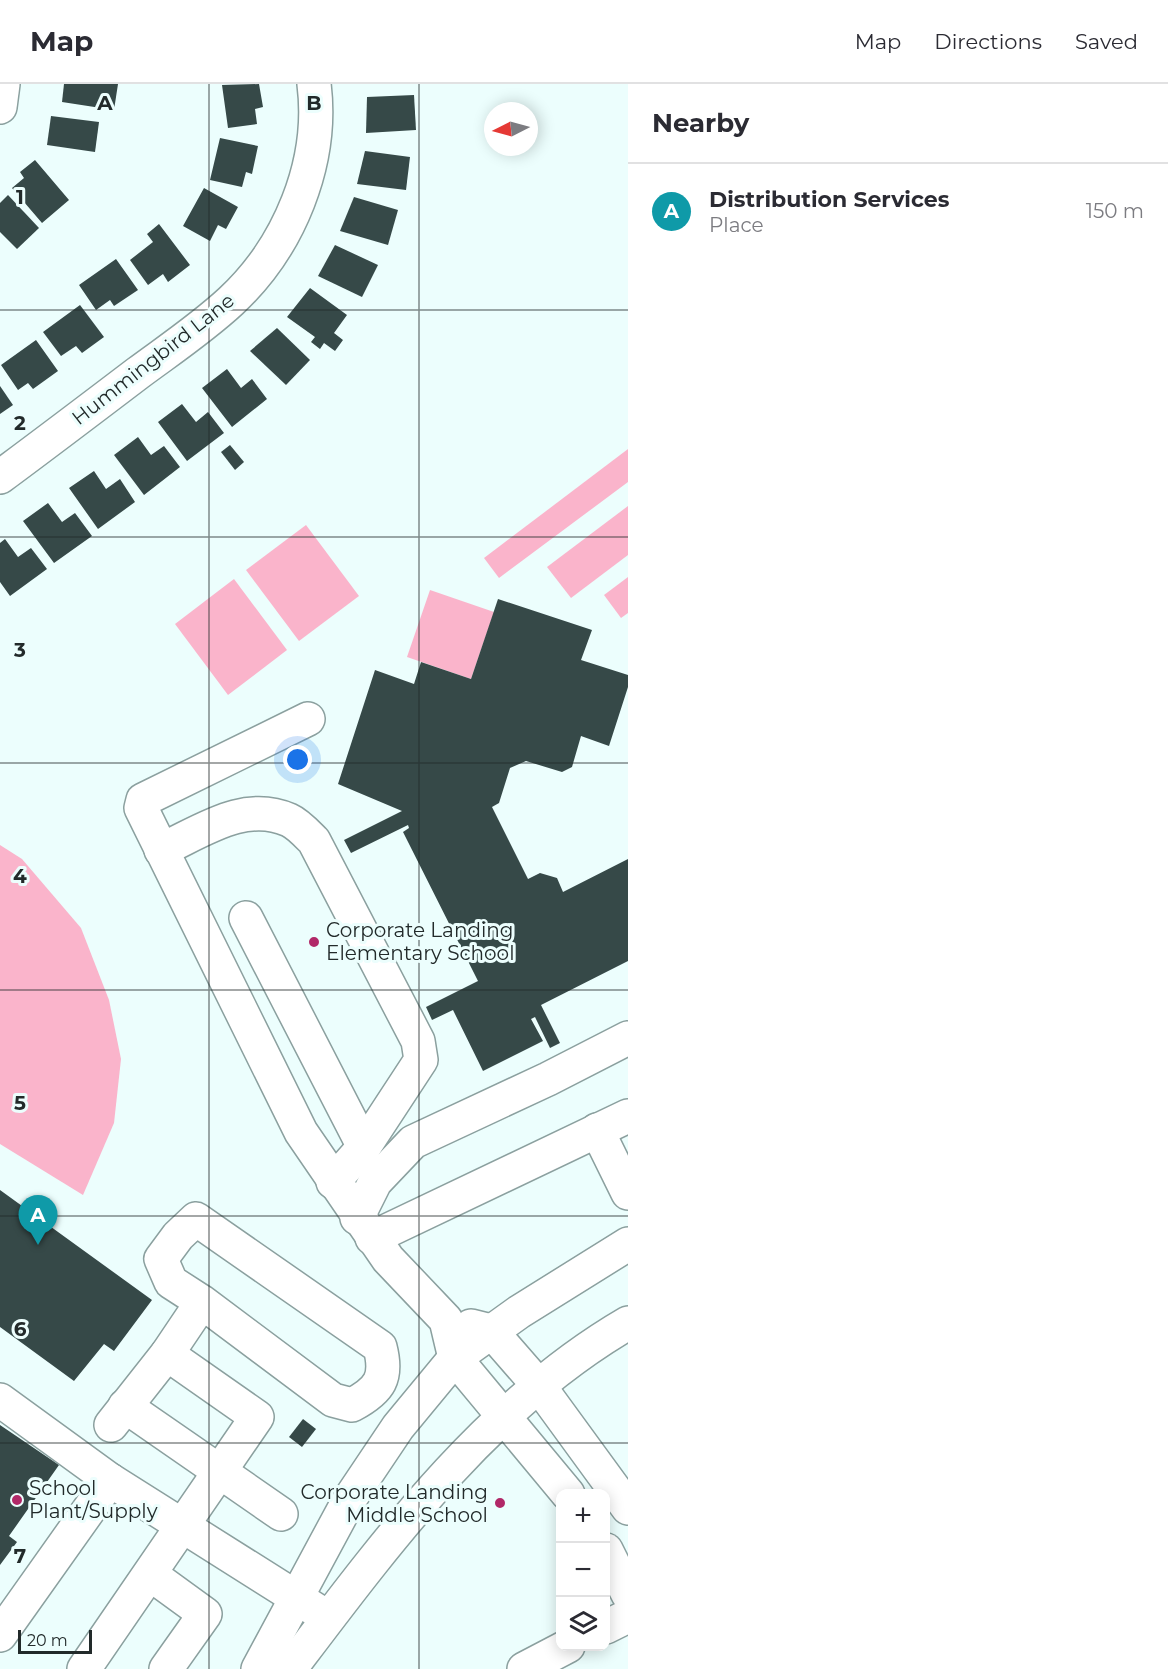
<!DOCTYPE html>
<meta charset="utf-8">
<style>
:root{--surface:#fff;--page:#f7f7f7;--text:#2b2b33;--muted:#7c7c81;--line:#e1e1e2;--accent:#1a73e8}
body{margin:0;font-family:Montserrat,sans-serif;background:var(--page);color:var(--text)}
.controls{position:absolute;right:18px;bottom:18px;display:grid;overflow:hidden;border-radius:12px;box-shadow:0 3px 15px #0003}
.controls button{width:54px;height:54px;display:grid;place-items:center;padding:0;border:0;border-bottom:2px solid var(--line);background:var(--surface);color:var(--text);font:30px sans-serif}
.compass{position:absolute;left:484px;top:18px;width:54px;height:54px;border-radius:50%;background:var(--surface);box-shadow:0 3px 15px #0003;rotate:264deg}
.scale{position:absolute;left:18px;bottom:15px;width:74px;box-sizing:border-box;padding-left:6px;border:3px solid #222a2a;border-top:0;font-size:16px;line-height:21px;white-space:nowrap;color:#222a2a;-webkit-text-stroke:4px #ecfefd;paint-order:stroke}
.you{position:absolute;left:298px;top:676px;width:21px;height:21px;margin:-15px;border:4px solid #fff;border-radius:50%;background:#1a73e8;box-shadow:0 0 0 9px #1a73e833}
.badge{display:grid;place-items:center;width:39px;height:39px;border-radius:50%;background:var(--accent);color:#fff;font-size:20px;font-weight:700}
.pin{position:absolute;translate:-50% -50px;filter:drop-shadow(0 2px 3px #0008)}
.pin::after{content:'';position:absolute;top:32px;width:21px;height:18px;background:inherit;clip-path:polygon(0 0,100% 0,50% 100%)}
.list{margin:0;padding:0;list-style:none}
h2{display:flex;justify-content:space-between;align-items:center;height:78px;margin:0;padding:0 24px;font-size:26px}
h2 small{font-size:20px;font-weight:400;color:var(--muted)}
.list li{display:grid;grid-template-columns:39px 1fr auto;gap:18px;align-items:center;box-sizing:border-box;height:96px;padding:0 24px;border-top:2px solid var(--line)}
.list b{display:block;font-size:22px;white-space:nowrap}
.list p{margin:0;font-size:20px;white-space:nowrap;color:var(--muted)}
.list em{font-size:20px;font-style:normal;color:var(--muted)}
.icon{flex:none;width:33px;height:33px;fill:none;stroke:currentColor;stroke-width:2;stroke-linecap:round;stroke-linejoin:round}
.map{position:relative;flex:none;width:628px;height:1585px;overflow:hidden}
header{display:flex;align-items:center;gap:36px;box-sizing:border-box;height:84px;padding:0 30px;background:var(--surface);border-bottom:2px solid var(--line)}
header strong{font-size:28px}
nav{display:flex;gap:33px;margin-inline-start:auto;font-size:21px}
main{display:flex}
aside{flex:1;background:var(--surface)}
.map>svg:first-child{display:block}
.green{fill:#fab4cb}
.building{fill:#364948}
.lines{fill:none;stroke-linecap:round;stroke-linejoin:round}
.minor-casing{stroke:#8ba09f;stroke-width:36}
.minor{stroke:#fff;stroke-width:33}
.grid{fill:none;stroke:#222a2a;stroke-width:1.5;stroke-opacity:0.55}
.poi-dot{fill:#b12868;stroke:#ecfefd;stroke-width:2}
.labels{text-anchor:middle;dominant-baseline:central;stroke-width:6;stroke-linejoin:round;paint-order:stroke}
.street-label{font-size:20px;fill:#222a2a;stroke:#ecfefd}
.poi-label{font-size:20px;fill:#222a2a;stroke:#ecfefd;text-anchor:start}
.grid-label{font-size:20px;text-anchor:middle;font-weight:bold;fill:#222a2a;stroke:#ecfefd;stroke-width:6;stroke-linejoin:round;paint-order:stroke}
</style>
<header>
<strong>Map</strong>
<nav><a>Map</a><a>Directions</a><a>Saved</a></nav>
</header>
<main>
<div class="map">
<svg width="628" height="1585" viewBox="0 0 628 1585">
<rect width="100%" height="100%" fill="#ecfefd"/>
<g class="green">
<polygon points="628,365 628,398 499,494 484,474"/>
<polygon points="628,422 628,471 571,514 547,483"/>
<polygon points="306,441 359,512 299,557 246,486"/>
<polygon points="628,493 628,529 621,534 604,511"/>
<polygon points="234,495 287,566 228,611 175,540"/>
<polygon points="430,506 494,528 471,595 407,573"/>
<polygon points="0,761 22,775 81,844 109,916 121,975 114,1039 83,1111 0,1060"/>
</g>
<g class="building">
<polygon points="64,0 118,0 114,26 62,18"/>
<polygon points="259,0 263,23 255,25 257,40 228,44 222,1"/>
<polygon points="414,11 416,46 366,49 367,13"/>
<polygon points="51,32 99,38 95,68 47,61"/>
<polygon points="220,54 258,62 252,90 246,88 242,103 210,96"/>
<polygon points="365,67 410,73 406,106 357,100"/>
<polygon points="35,76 69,116 42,139 12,104 24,94 20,88"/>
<polygon points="204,104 238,123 226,145 218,141 210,157 183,142"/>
<polygon points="8,111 39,144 17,165 0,148 0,119"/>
<polygon points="354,113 398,126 388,161 340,147"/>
<polygon points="159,140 190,181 168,198 163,190 148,201 130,176 153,158 147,150"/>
<polygon points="335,161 378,181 362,213 318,192"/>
<polygon points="116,175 138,206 114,222 110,216 96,226 79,201"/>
<polygon points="310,204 347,231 334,249 343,256 335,267 324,259 320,265 311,258 315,253 287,233"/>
<polygon points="80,221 104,253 82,269 76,262 61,272 43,248"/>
<polygon points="277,244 310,276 286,301 250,267"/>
<polygon points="36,256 58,287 33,305 28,299 18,306 1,281"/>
<polygon points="227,285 241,304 252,295 267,315 232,343 202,304"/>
<polygon points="0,302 13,321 0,330"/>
<polygon points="182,320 196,338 208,328 224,349 187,377 158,338"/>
<polygon points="138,353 151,371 164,362 180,383 144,411 114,371"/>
<polygon points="230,361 244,378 235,386 221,368"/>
<polygon points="94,387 106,405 120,395 135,418 98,445 69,404"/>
<polygon points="48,419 62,438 75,429 92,452 54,479 23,437"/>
<polygon points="5,455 18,473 31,464 47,485 10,512 0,498 0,459"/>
<polygon points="498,515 592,546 581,576 628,591 628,603 609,662 581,652 572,683 562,688 526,677 510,684 499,719 492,723 528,795 540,789 557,794 563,808 628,775 628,877 541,921 560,959 550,964 535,933 531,935 543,957 483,987 453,926 432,936 426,923 478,897 403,748 409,744 408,741 351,769 344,756 402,727 338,700 375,586 414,600 421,578 471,595"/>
<polygon points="0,1106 152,1216 114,1267 104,1260 74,1297 0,1243"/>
<polygon points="303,1335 316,1345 302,1363 289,1353"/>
<polygon points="0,1341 59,1381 9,1452 17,1458 0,1481"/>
</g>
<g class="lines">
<g class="minor-casing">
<g id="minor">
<polyline points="0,23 3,0"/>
<path d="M0 393C46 359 92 324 138 289 169 266 202 244 231 217 289 163 324 79 314 0"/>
<polyline points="308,635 143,716 141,724 301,1048 388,1175 446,1236 455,1274 568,1410"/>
<path d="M161 766C201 748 244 716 289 736 298 740 307 750 314 757L418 957 421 976 364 1063 333 1098"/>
<polyline points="246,834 364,1063"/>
<polyline points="597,1046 628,1109"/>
<polyline points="357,1134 375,1098 413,1058 548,995 628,954"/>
<polyline points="372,1154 628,1032"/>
<polyline points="471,1242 491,1247 539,1302 628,1424"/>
<polyline points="0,1316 110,1396 316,1526"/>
<polyline points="125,1322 281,1430"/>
<path d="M111 1341 167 1270 202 1218 333 1316 352 1321C380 1306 388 1294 380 1263L196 1135 178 1152 161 1175 171 1198 202 1218"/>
<polyline points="606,1466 628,1510"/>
<polyline points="150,1490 205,1530 166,1585"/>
<polyline points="606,1543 628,1532"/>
<polyline points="0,1551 110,1396"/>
<polyline points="84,1585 257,1333 167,1270"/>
<polyline points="258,1585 349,1416 398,1343 455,1274 519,1228 628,1160"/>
<path d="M290 1585C387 1457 487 1321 628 1239"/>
<polyline points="524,1585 568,1562"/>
</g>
</g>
<use href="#minor" class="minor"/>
</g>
<path class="grid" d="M209 0V1585M419 0V1585M0 226H628M0 453H628M0 679H628M0 906H628M0 1132H628M0 1359H628"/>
<g class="poi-dot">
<circle cx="314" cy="858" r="6"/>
<circle cx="17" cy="1416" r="6"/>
<circle cx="500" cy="1419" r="6"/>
</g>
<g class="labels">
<g class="street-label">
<text transform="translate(153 275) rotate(-38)">Hummingbird Lane</text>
</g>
<g class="poi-label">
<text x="326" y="846">Corporate Landing<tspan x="326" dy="23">Elementary School</tspan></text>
<text x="29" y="1404">School<tspan x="29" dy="23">Plant/Supply</tspan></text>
<text x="488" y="1408" text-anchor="end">Corporate Landing<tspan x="488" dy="23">Middle School</tspan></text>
</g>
</g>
<g class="grid-label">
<text x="105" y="26">A</text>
<text x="314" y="26">B</text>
<text x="20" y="120">1</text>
<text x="20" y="346">2</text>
<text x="20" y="573">3</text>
<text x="20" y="799">4</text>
<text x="20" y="1026">5</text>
<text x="20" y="1252">6</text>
<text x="20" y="1479">7</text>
</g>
</svg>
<div class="controls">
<button>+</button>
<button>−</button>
<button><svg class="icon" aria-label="layers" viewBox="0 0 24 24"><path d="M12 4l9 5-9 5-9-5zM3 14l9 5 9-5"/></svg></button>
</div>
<svg class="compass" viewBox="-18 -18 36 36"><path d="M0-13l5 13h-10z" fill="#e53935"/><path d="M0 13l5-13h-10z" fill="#7c7c81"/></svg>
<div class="scale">20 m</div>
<div class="you"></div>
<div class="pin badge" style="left:38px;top:1161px;background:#0f9aa8">A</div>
</div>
<aside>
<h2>Nearby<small></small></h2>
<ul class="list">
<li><span class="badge" style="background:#0f9aa8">A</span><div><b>Distribution Services</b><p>Place</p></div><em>150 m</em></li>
</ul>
</aside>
</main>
